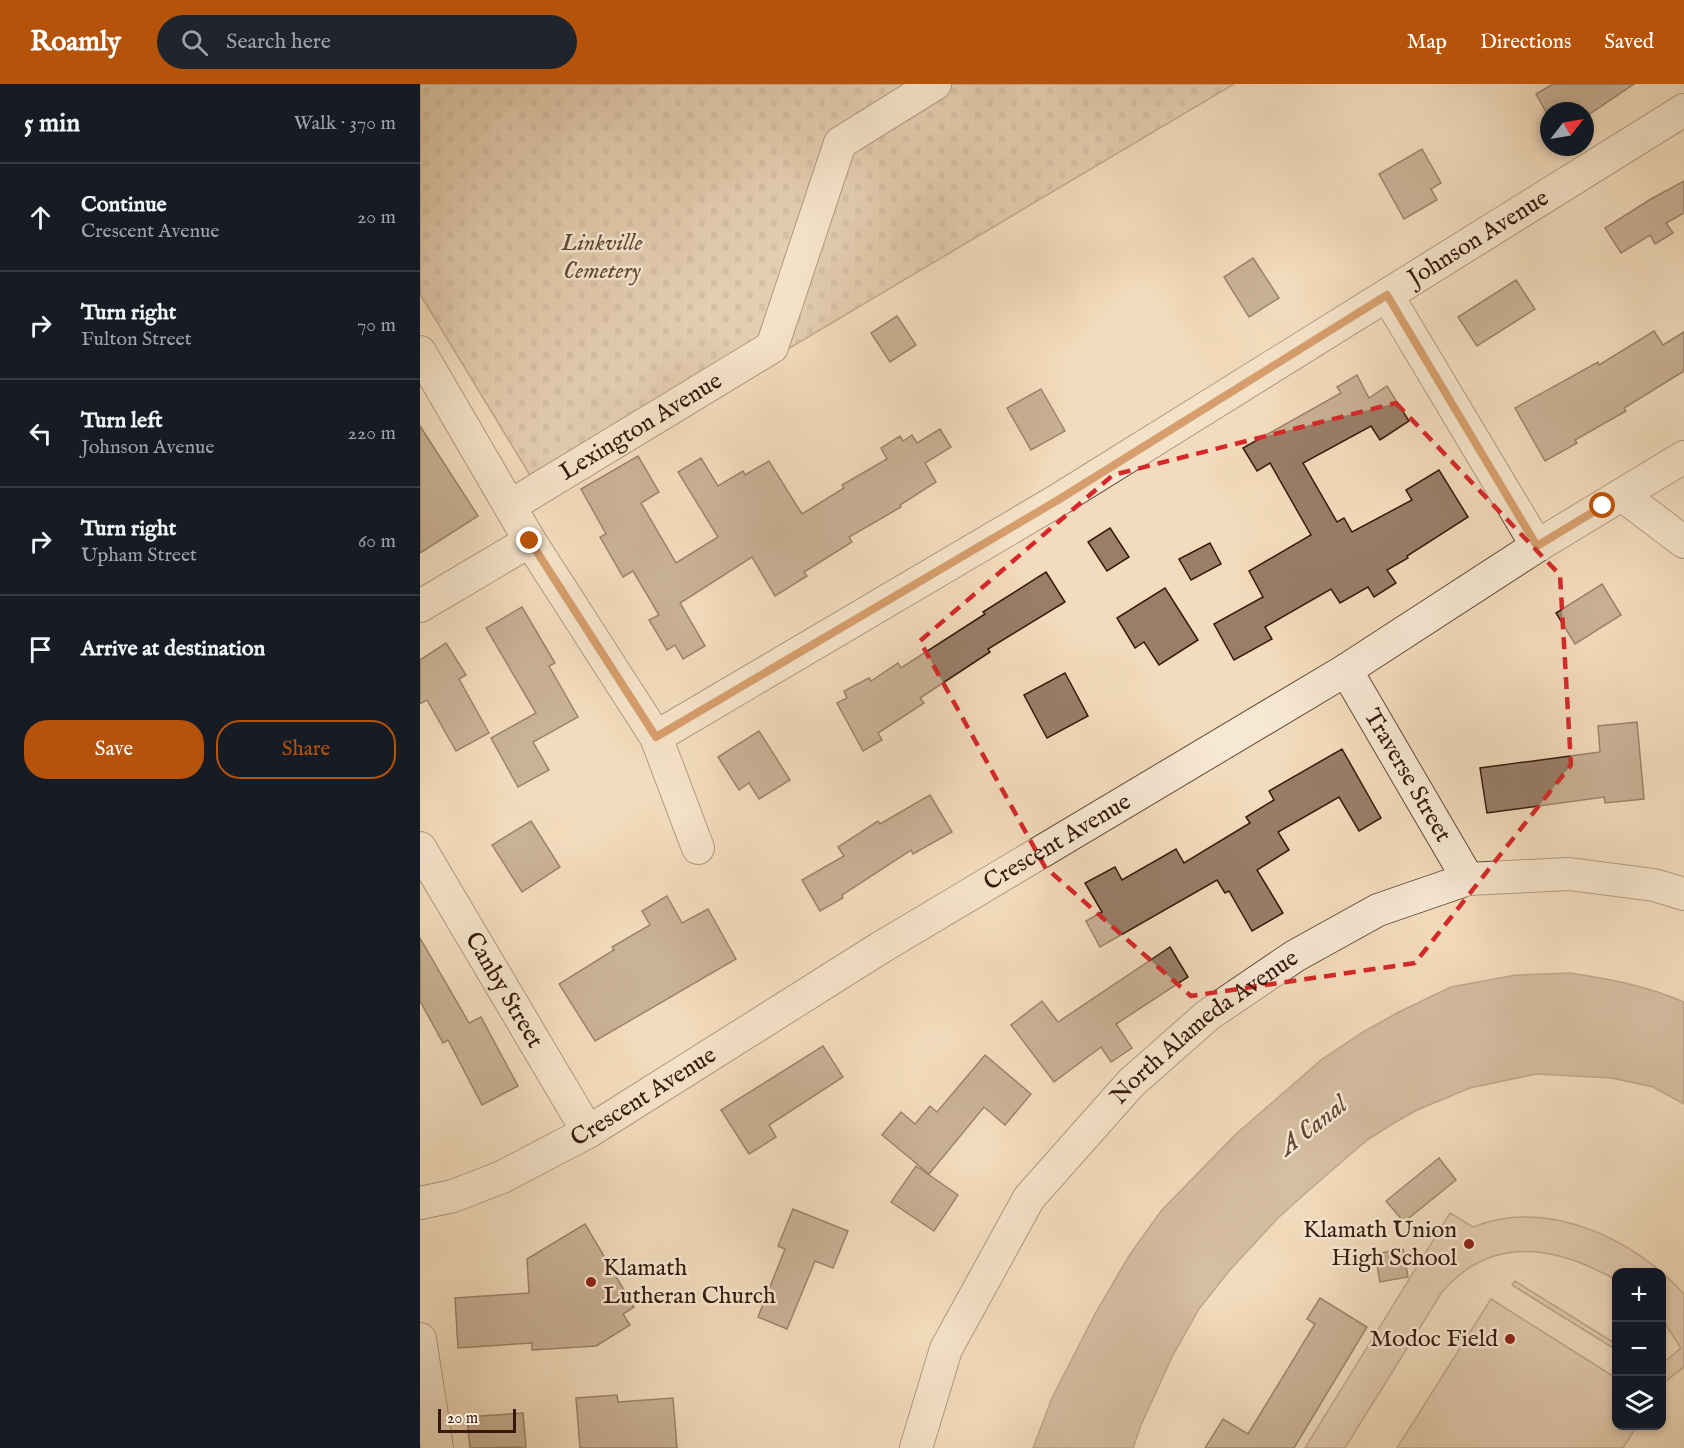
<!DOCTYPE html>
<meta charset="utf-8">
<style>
:root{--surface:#171b24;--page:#20242c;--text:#f1f3f6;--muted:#9ea1a6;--line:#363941;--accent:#b45309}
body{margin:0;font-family:"IM FELL English",serif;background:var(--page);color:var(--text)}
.controls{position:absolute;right:18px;bottom:18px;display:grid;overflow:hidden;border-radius:12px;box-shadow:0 3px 9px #0003}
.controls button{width:54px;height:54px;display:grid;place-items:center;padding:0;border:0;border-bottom:2px solid var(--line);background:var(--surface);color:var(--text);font:30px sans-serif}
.compass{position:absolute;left:1120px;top:18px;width:54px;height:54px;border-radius:50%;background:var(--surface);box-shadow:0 3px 9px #0003;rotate:59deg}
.scale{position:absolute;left:18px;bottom:15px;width:78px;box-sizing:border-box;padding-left:6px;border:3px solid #37190b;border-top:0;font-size:16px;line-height:21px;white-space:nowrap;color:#37190b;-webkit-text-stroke:4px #f7e8d4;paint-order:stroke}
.stop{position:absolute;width:18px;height:18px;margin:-14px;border:4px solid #b45309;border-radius:50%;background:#fff}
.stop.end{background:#b45309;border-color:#fff;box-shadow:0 2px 6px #0008}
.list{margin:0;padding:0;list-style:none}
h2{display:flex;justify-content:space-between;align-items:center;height:78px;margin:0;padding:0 24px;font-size:26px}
h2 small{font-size:20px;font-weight:400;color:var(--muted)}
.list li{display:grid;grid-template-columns:39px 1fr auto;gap:18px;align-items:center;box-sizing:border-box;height:108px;padding:0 24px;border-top:2px solid var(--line)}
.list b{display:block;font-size:22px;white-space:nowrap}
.list p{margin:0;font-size:20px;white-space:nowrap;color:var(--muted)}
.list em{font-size:20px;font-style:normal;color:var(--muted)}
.actions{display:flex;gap:12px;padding:18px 24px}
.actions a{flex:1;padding:14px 0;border:2px solid var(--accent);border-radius:24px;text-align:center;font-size:21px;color:var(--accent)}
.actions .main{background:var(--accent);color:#fff}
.icon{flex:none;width:33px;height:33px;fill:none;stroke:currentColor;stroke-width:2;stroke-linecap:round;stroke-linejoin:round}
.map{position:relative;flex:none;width:1264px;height:1364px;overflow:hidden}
header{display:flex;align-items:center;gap:36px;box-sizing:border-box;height:84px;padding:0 30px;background:var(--accent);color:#fff}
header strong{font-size:28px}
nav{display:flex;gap:33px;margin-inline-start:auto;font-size:21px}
.search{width:420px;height:54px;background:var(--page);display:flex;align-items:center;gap:15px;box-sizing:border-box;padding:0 21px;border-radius:33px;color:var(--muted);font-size:22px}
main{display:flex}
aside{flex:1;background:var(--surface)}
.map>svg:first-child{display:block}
.grass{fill:#d3bb9f;stroke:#856a55;stroke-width:1.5}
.cemetery{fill:url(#cemetery-stones);stroke:#856a55;stroke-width:1.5}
.water{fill:#b39a80;stroke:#816651;stroke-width:1.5}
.building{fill:#997e68;stroke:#37190b;stroke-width:1.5}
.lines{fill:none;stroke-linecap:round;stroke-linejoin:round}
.minor-casing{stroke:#664a38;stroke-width:34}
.minor{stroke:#f7e8d4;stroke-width:32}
.route{stroke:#b45309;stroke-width:8}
.marked{fill:none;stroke:#d62828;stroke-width:4.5;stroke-dasharray:12 8;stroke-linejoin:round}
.poi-dot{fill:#8f2418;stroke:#f7e8d4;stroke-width:2}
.labels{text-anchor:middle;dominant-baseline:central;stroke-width:5;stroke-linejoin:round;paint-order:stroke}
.street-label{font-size:24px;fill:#37190b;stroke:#f7e8d4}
.park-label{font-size:24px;font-style:italic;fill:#664a37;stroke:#f7e8d4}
.poi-label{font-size:24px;fill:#37190b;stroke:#f7e8d4;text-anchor:end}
.water-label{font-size:26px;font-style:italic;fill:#624634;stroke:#f7e8d4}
</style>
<header>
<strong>Roamly</strong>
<div class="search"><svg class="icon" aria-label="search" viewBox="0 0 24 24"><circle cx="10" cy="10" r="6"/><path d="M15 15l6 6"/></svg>Search here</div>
<nav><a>Map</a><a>Directions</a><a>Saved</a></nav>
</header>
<main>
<aside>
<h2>5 min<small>Walk · 370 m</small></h2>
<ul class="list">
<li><svg class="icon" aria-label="ahead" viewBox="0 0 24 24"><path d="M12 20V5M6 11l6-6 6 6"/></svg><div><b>Continue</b><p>Crescent Avenue</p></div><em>20 m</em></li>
<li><svg class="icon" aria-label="right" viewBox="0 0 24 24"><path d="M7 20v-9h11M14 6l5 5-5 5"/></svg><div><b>Turn right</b><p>Fulton Street</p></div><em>70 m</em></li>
<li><svg class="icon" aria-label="left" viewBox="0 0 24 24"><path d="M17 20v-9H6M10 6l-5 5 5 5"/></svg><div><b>Turn left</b><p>Johnson Avenue</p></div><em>220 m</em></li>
<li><svg class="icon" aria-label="right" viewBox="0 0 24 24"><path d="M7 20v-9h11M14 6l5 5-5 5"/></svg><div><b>Turn right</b><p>Upham Street</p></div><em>60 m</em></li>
<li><svg class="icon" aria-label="arrive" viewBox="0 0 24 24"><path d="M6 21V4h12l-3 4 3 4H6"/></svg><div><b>Arrive at destination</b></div></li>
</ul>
<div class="actions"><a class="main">Save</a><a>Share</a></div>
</aside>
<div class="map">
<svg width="1264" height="1364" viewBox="0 0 1264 1364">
<defs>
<pattern id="cemetery-stones" width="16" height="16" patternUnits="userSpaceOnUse" patternTransform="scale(1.5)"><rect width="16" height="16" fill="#d3bb9f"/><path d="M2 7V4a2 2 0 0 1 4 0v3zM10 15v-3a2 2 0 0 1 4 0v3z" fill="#b6a088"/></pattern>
</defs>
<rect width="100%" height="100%" fill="#f3dcbd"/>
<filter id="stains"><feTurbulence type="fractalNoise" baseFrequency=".00333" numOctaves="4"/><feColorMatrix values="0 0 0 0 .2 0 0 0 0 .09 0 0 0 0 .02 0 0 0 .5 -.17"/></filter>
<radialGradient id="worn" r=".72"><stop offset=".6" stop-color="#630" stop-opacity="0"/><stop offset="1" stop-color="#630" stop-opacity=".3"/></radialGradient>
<g class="grass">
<path d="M1030 1129 1053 1143C1127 1114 1214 1154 1264 1210V1283L1242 1300V1280L1261 1264 1242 1235V1188H1196V1196C1136 1162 1072 1150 1022 1208L925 1364H885Z"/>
<polygon points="1095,1197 1196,1260 1196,1266 1092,1201"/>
<polygon points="1071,1215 1196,1294 1196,1342 1217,1342 1203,1364 977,1364"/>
</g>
<polygon class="cemetery" points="0,0 814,0 122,411 0,210"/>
<path class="water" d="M1150 889C1190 895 1227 902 1264 918V1020L1233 1003 1192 994 1116 990 1050 1004 997 1026 974 1039 947 1056 888 1107 858 1134 809 1187 779 1225 752 1273 721 1341 713 1364H613L632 1314 676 1228 709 1172 741 1127 816 1050 901 976 943 948 979 928 1031 903 1096 891Z"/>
<g class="building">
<polygon points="1133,0 1214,0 1165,33 1165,27 1129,27 1129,33 1116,10"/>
<polygon points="1002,65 1021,99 1011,105 1017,116 984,135 959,90"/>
<polygon points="1264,97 1264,129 1246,139 1253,149 1235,160 1230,151 1201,169 1185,144 1231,115"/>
<polygon points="833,174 859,214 829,233 804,193"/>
<polygon points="1096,196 1115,225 1057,262 1038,233"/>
<polygon points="477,232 496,261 470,278 451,249"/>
<polygon points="1234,247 1243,261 1264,248 1264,287 1204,324 1206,327 1155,356 1157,359 1125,377 1095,324 1178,278 1179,281"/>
<polygon points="937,291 949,314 967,302 989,337 960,356 951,342 883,379 917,438 924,434 932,448 992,416 986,406 1019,386 1048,433 987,472 988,474 967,486 976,499 954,513 948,503 920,519 911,505 845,543 852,555 814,576 794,540 843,513 829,487 891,451 850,379 837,387 823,364 921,309 917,303"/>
<polygon points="621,305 645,347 611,366 587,324"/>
<polygon points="0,342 58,432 0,469"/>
<polygon points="520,345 531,363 505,379 516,398 480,421 481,423 429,453 432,458 384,488 387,492 355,512 332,473 260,519 285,562 263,575 255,561 247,566 229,536 239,531 213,487 203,493 180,453 186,450 161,405 218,372 239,408 221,419 256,479 298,453 258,388 281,374 298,402 323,387 325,391 349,377 382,430 424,404 422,401 467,375 461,364 480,352 483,357 492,351 497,359"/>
<polygon points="690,444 709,473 687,487 668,458"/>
<polygon points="790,459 801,480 771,496 759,475"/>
<polygon points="626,488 645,518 568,565 570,568 500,614 504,619 458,649 462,656 443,667 417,619 427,614 424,607 449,594 451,597 478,579 481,584 565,530 563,528"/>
<polygon points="1182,500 1201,531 1155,560 1136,529"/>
<polygon points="745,504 778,556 739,581 724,558 715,564 697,534"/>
<polygon points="102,523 135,579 129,582 158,633 113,658 129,686 98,703 71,654 116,629 66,544"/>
<polygon points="26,559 46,591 39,595 69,649 36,667 7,616 0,620 0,576"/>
<polygon points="645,589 668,632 627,654 604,611"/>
<polygon points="1217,638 1224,715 1185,719 1184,713 1067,729 1060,684 1180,668 1178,642"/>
<polygon points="339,647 370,696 339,715 329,699 319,706 298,673"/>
<polygon points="922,665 961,734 939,747 919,713 858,748 869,766 837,786 863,829 832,847 809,807 805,809 797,796 680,863 666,837 682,828 665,799 695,783 702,796 756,765 764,779 830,739 826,733 854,716 849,707"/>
<polygon points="510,711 532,748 493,770 491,766 422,811 423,814 400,827 382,796 424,772 418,763 458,737 460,740"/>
<polygon points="111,737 140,783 102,808 72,761"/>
<polygon points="247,812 262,839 288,825 316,875 175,957 139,900 194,866 192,863 230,841 222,827"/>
<polygon points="0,854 49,939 61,933 98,1002 62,1021 28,956 23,959 0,917"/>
<polygon points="750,863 768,893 696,940 712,964 691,978 681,963 634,998 591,941 622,917 638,938"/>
<polygon points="403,962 423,993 349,1041 356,1053 329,1070 301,1026"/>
<polygon points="565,971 611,1010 585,1041 564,1023 509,1090 462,1051 481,1028 495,1040 510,1022 517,1028"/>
<polygon points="1019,1074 1036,1096 984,1138 966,1117"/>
<polygon points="496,1082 538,1111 514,1147 471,1118"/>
<polygon points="373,1125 428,1147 413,1184 395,1177 367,1245 338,1233 365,1165 358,1162"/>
<polygon points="165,1140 214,1223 203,1230 210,1241 176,1262 112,1266 112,1259 38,1264 35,1214 109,1209 107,1175"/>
<polygon points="983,1165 988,1193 960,1198 955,1170"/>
<polygon points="900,1214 947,1243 874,1364 785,1364 803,1335 828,1350 895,1240 887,1235"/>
<polygon points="197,1311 198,1318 253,1314 257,1364 160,1364 156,1314"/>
<polygon points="103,1329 106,1363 50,1364 47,1333"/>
</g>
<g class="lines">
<g class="minor-casing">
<g id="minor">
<polyline points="967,211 1117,462"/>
<polyline points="0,268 110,457 236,653 278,764"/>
<polyline points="1202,411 1264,458"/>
<path id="s1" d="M90 422 352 263 420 59 515 0"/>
<polyline points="0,522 110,457"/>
<path id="s2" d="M926 586 1048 795"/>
<path id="s3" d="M236 653 638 416 1264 26"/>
<path id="s4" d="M0 764 168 1048"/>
<path id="s5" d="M0 1119 33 1112 82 1093 168 1048 460 864 926 586 1117 462 1264 373"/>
<polyline points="0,1255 17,1364"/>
<path id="s6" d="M496 1364 526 1265 609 1114 711 999 788 931 875 872 958 826 1048 795 1149 790 1234 801 1264 810"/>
</g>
</g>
<use href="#minor" class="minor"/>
</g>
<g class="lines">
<polyline class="route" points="110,457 236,653 638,416 967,211 1117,462 1183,422"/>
</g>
<path d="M0 0H1264V1364H0ZM976 319 1140 491 1151 681 995 879 771 912 625 783 500 557 693 391Z" fill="#f3dcbd" fill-opacity=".55" fill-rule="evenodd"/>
<path class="marked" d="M976 319 1140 491 1151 681 995 879 771 912 625 783 500 557 693 391Z"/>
<g class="poi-dot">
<circle cx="1049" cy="1160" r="6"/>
<circle cx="171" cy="1198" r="6"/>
<circle cx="1090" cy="1255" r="6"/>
</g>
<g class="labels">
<g class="street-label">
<text stroke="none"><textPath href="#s3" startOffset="962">Johnson Avenue</textPath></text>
<text stroke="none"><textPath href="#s1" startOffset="153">Lexington Avenue</textPath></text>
<text stroke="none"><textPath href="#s2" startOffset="122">Traverse Street</textPath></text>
<text stroke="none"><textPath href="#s5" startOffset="735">Crescent Avenue</textPath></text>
<text stroke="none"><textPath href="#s4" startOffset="165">Canby Street</textPath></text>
<text stroke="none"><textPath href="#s6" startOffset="522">North Alameda Avenue</textPath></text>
<text stroke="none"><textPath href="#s5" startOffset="249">Crescent Avenue</textPath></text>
</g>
<g class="park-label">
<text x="182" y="159">Linkville<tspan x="182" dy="28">Cemetery</tspan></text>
</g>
<g class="poi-label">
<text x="1037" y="1146">Klamath Union<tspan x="1037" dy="28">High School</tspan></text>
<text x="183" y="1184" text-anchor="start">Klamath<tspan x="183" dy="28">Lutheran Church</tspan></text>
<text x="1078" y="1255">Modoc Field</text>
</g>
<g class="water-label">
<text transform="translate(893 1042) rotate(-38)">A Canal</text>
</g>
</g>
<rect width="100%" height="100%" filter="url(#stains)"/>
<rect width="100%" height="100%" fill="url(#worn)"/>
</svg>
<div class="controls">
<button>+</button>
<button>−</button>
<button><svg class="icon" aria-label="layers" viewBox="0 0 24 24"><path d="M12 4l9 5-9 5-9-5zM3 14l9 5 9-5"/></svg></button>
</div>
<svg class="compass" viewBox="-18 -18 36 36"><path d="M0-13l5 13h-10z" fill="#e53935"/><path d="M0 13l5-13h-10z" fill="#9ea1a6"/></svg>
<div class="scale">20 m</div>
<div class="stop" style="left:1183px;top:422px"></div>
<div class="stop end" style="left:110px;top:457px"></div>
</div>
</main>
